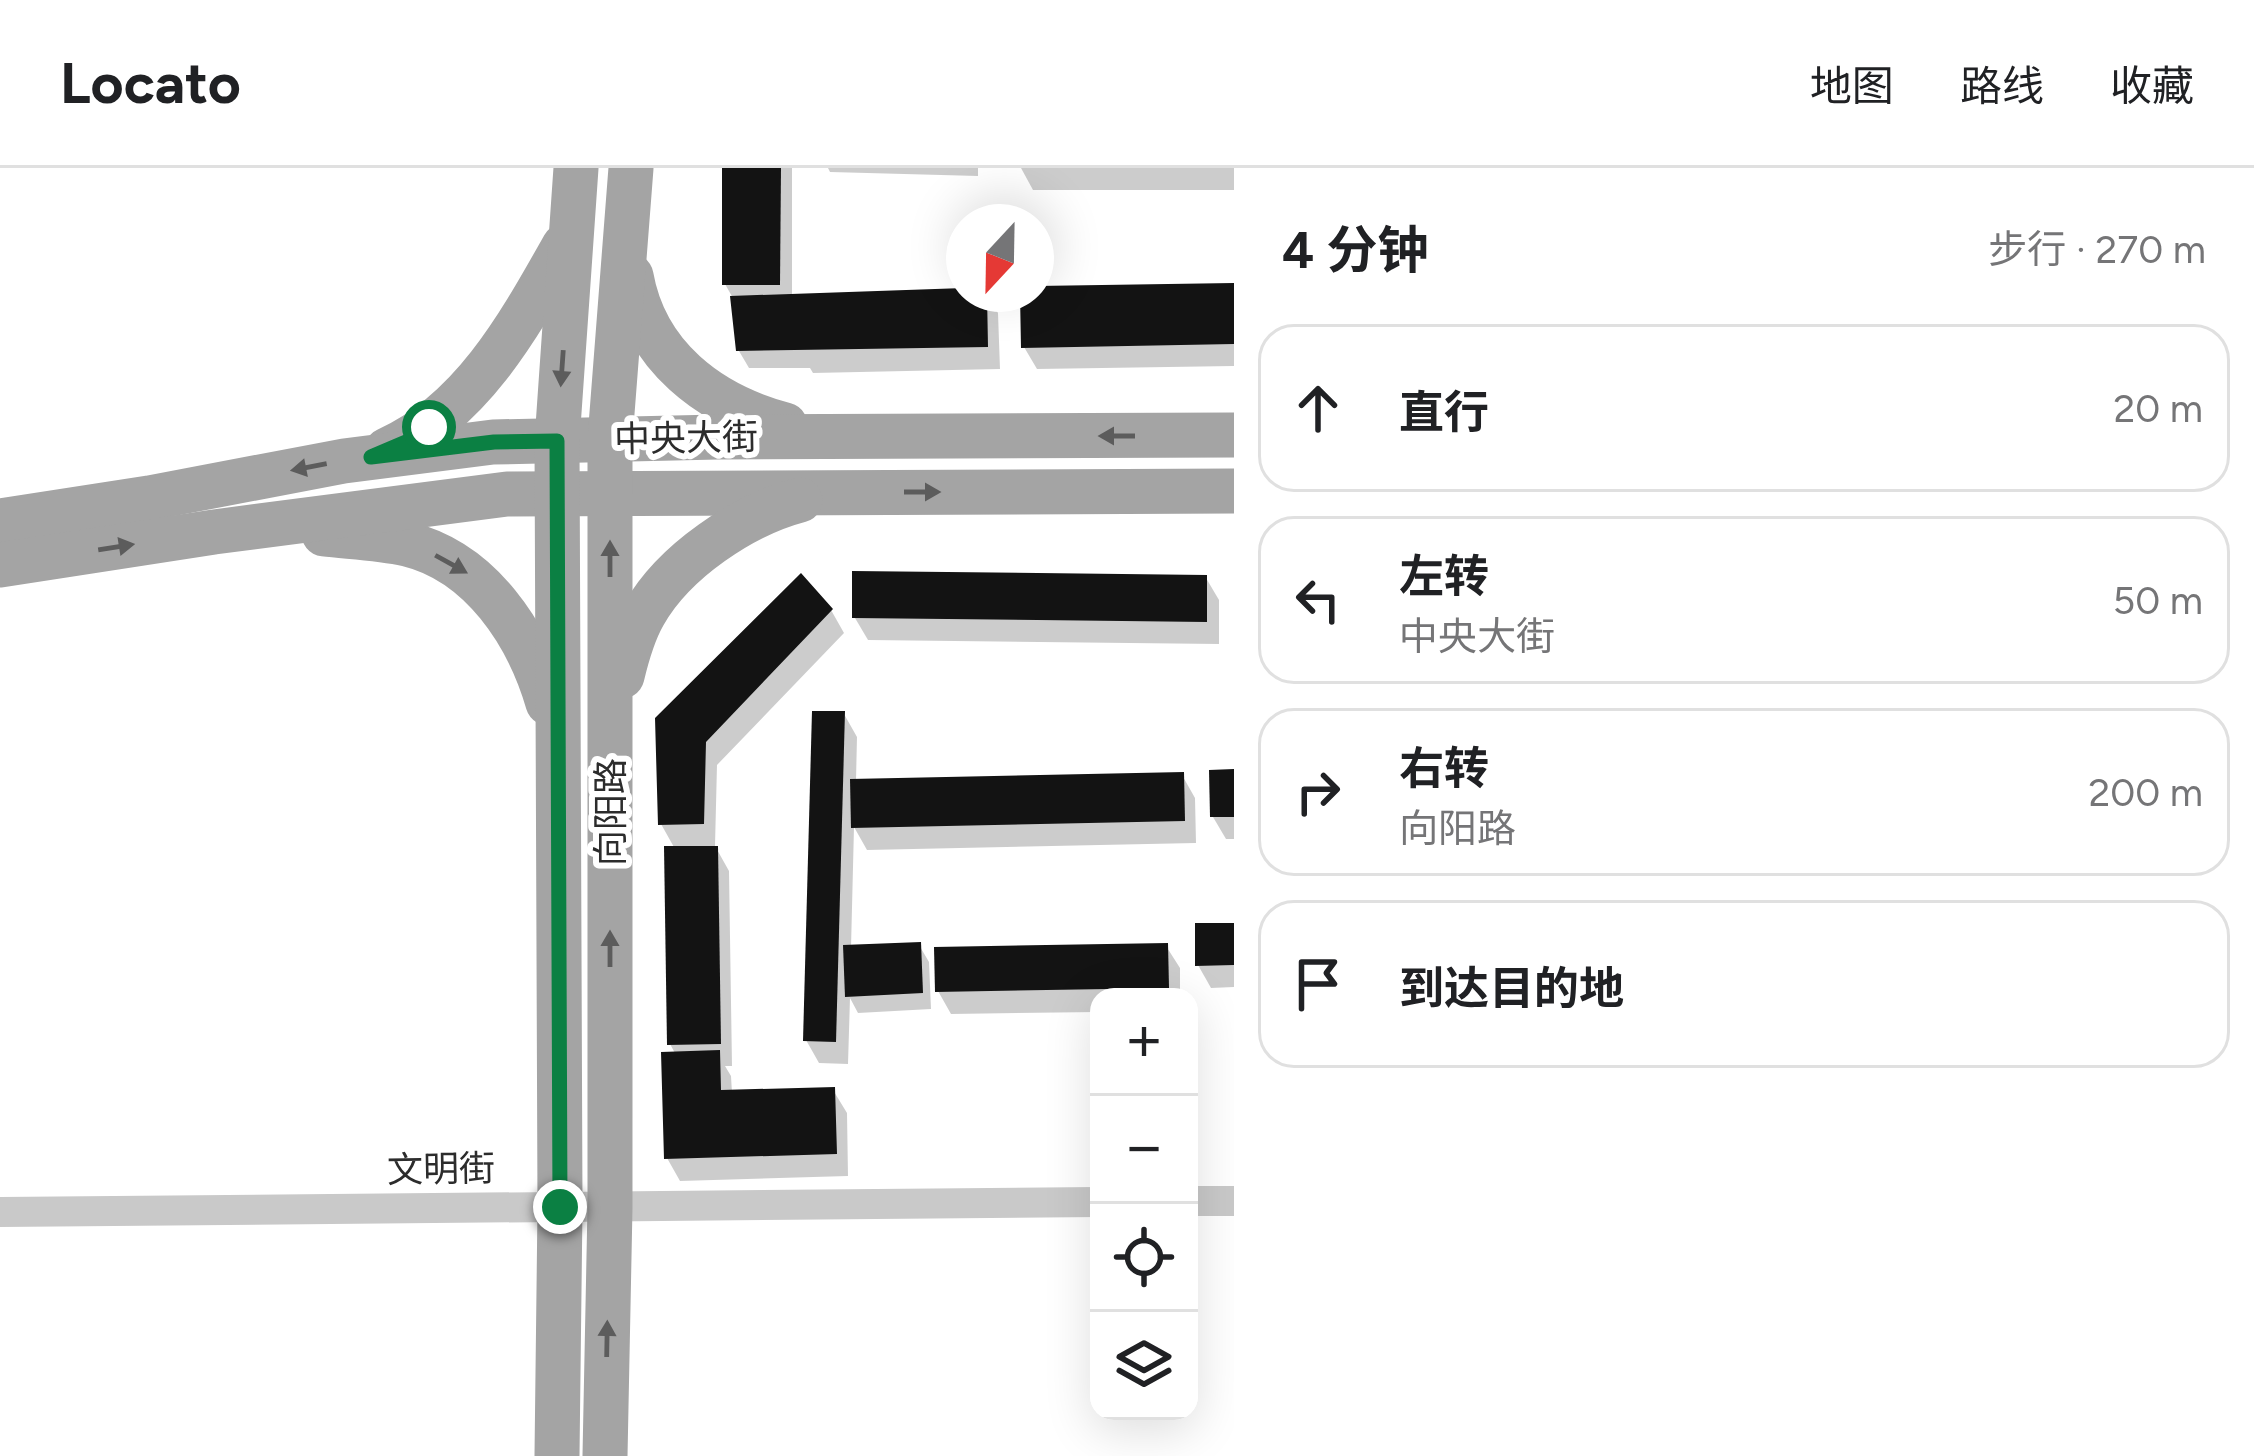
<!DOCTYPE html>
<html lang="zh">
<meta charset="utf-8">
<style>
:root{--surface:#fff;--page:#f6f6f6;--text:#202124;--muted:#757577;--line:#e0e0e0}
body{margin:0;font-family:Figtree,"Noto Sans SC",sans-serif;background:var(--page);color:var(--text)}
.controls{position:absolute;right:36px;bottom:36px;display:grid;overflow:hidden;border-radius:24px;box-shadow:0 12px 48px #0002}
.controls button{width:108px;height:108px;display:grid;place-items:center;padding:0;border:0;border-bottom:3px solid var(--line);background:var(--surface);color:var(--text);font:60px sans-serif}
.compass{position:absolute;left:946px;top:36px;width:108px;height:108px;border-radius:50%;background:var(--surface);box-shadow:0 12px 48px #0002;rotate:202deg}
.stop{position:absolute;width:36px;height:36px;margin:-27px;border:9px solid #0b8043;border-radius:50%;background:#fff}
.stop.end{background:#0b8043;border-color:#fff;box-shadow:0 3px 12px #0008}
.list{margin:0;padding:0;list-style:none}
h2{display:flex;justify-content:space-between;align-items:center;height:156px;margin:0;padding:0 48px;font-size:51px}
h2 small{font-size:39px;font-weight:400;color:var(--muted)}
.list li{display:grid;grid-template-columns:78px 1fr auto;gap:36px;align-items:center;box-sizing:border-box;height:168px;margin:0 24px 24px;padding:0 24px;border:3px solid var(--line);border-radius:36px}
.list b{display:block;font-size:45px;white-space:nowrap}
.list p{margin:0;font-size:39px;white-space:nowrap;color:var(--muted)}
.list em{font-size:39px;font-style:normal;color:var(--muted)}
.icon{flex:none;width:66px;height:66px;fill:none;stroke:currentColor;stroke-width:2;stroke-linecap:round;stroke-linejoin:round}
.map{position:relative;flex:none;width:1234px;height:1288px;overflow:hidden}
header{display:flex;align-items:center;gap:72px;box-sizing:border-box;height:168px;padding:0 60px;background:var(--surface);border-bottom:3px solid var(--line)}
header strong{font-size:57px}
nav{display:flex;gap:66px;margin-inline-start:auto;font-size:42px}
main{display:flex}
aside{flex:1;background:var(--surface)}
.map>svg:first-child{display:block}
.shadow{fill:#0003}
.building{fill:#131313}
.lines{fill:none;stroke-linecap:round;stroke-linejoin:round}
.street{stroke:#c9c9c9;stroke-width:30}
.primary{stroke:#a4a4a4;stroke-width:45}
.oneway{fill:#5c5c5c}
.route{stroke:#0b8043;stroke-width:15}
.labels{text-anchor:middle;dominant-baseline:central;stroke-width:12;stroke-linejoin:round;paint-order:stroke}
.street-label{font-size:36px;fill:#2c2c2c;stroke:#fff}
</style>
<header>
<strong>Locato</strong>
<nav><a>地图</a><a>路线</a><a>收藏</a></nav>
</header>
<main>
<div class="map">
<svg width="1234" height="1288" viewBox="0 0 1234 1288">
<rect width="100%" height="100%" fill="#fff"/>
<g class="shadow">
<polygon points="725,0 792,0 792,127 964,123 964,126 987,126 998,145 1000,201 813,205 810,200 749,200 739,183 734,132 725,116"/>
<polygon points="828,0 978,0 978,8 830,4"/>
<polygon points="1021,0 1234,0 1234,22 1033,22"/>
<polygon points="1234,118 1234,198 1037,201 1024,179 1023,126 1036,126 1036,121"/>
<polygon points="1206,410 1219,432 1219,476 868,472 855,450"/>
<polygon points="831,442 844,465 717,597 715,678 729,703 732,898 725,898 731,908 732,925 833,922 847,945 848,1008 680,1013 667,990 676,887 670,876 675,681 661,656 658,552"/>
<polygon points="844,546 857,569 856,613 1182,607 1195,630 1196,675 867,682 854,659 851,780 919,777 929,794 931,841 858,845 850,830 848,896 819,895 806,872"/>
<polygon points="1234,604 1234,671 1226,671 1213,649 1212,605"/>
<polygon points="1198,758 1234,758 1234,819 1211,820 1198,797"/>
<polygon points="1166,778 1180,800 1180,829 1099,829 1099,844 951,846 938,823"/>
</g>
<g class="building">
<polygon points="722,0 781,0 780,117 722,117"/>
<polygon points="1234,115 1234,176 1021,180 1020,126 1036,126 1036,118"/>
<polygon points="964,120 964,126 987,126 988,179 736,183 730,128"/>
<polygon points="852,403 1207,407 1207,454 852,450"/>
<polygon points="801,405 833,441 706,574 704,656 658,657 655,550"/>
<polygon points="812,543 845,543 836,874 803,873"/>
<polygon points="1234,601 1234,649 1210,649 1209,602"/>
<polygon points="1184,604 1185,653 851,660 850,611"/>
<polygon points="664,678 718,678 721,876 667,877"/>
<polygon points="1195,755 1234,755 1234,797 1195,798"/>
<polygon points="921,774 923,825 845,829 843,777"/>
<polygon points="1168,775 1169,820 935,824 934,779"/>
<polygon points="720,882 721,922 835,919 837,986 664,991 661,884"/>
</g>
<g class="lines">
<g class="street">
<polyline points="1189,1033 1234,1033"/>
<polyline points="0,1044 1099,1034"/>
</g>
<g class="primary">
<path d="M631 108C645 188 709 237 785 257"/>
<path d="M387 282C472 244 520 156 564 78"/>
<polyline points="0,353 149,330 344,293 493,274 718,269 1234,267"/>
<path d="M324 366C351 369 380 370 407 376 481 394 528 466 548 535"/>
<polyline points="0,397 214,364 507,326 1234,323"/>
<path d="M622 508C627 487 633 465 644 446 674 393 743 347 800 332"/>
<polyline points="557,1288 560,1039 557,273 576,0"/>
<polyline points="605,1288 610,1039 610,271 631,0"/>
</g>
</g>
<defs><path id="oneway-solid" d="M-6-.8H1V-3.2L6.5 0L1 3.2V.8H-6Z" transform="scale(3)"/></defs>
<g class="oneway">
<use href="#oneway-solid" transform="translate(562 200) rotate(94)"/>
<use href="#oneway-solid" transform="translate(1117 268) rotate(180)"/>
<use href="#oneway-solid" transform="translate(309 299) rotate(169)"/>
<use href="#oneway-solid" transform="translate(922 324)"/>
<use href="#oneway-solid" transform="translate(116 379) rotate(-9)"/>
<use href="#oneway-solid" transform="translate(610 391) rotate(-90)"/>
<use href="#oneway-solid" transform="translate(451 396) rotate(29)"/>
<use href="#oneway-solid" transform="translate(610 781) rotate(-90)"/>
<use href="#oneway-solid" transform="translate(607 1171) rotate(-89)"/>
</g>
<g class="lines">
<polyline class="route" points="429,259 411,272 371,289 494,274 557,273 560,1039"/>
</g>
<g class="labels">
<g class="street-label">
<text transform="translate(686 270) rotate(-1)">中央大街</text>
<text transform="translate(610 644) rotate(-90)">向阳路</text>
<text transform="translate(441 1001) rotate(-1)">文明街</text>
</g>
</g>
</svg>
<div class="controls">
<button>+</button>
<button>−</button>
<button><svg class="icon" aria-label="locate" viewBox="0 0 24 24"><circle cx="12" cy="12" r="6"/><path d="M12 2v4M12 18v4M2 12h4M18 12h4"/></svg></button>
<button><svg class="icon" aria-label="layers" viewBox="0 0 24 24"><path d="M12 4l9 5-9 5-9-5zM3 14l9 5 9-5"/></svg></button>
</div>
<svg class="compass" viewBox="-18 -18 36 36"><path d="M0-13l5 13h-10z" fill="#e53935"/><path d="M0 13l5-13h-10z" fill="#757577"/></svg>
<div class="stop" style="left:429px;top:259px"></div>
<div class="stop end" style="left:560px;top:1039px"></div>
</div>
<aside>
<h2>4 分钟<small>步行 · 270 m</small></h2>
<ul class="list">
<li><svg class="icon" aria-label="ahead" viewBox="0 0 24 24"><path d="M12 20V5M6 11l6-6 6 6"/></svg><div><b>直行</b></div><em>20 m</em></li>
<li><svg class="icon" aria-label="left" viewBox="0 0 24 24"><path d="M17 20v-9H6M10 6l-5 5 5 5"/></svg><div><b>左转</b><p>中央大街</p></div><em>50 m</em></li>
<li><svg class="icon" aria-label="right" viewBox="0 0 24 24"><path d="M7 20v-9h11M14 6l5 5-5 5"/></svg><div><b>右转</b><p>向阳路</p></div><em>200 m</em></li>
<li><svg class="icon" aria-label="arrive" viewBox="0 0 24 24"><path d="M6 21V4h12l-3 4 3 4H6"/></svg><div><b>到达目的地</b></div></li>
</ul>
</aside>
</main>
